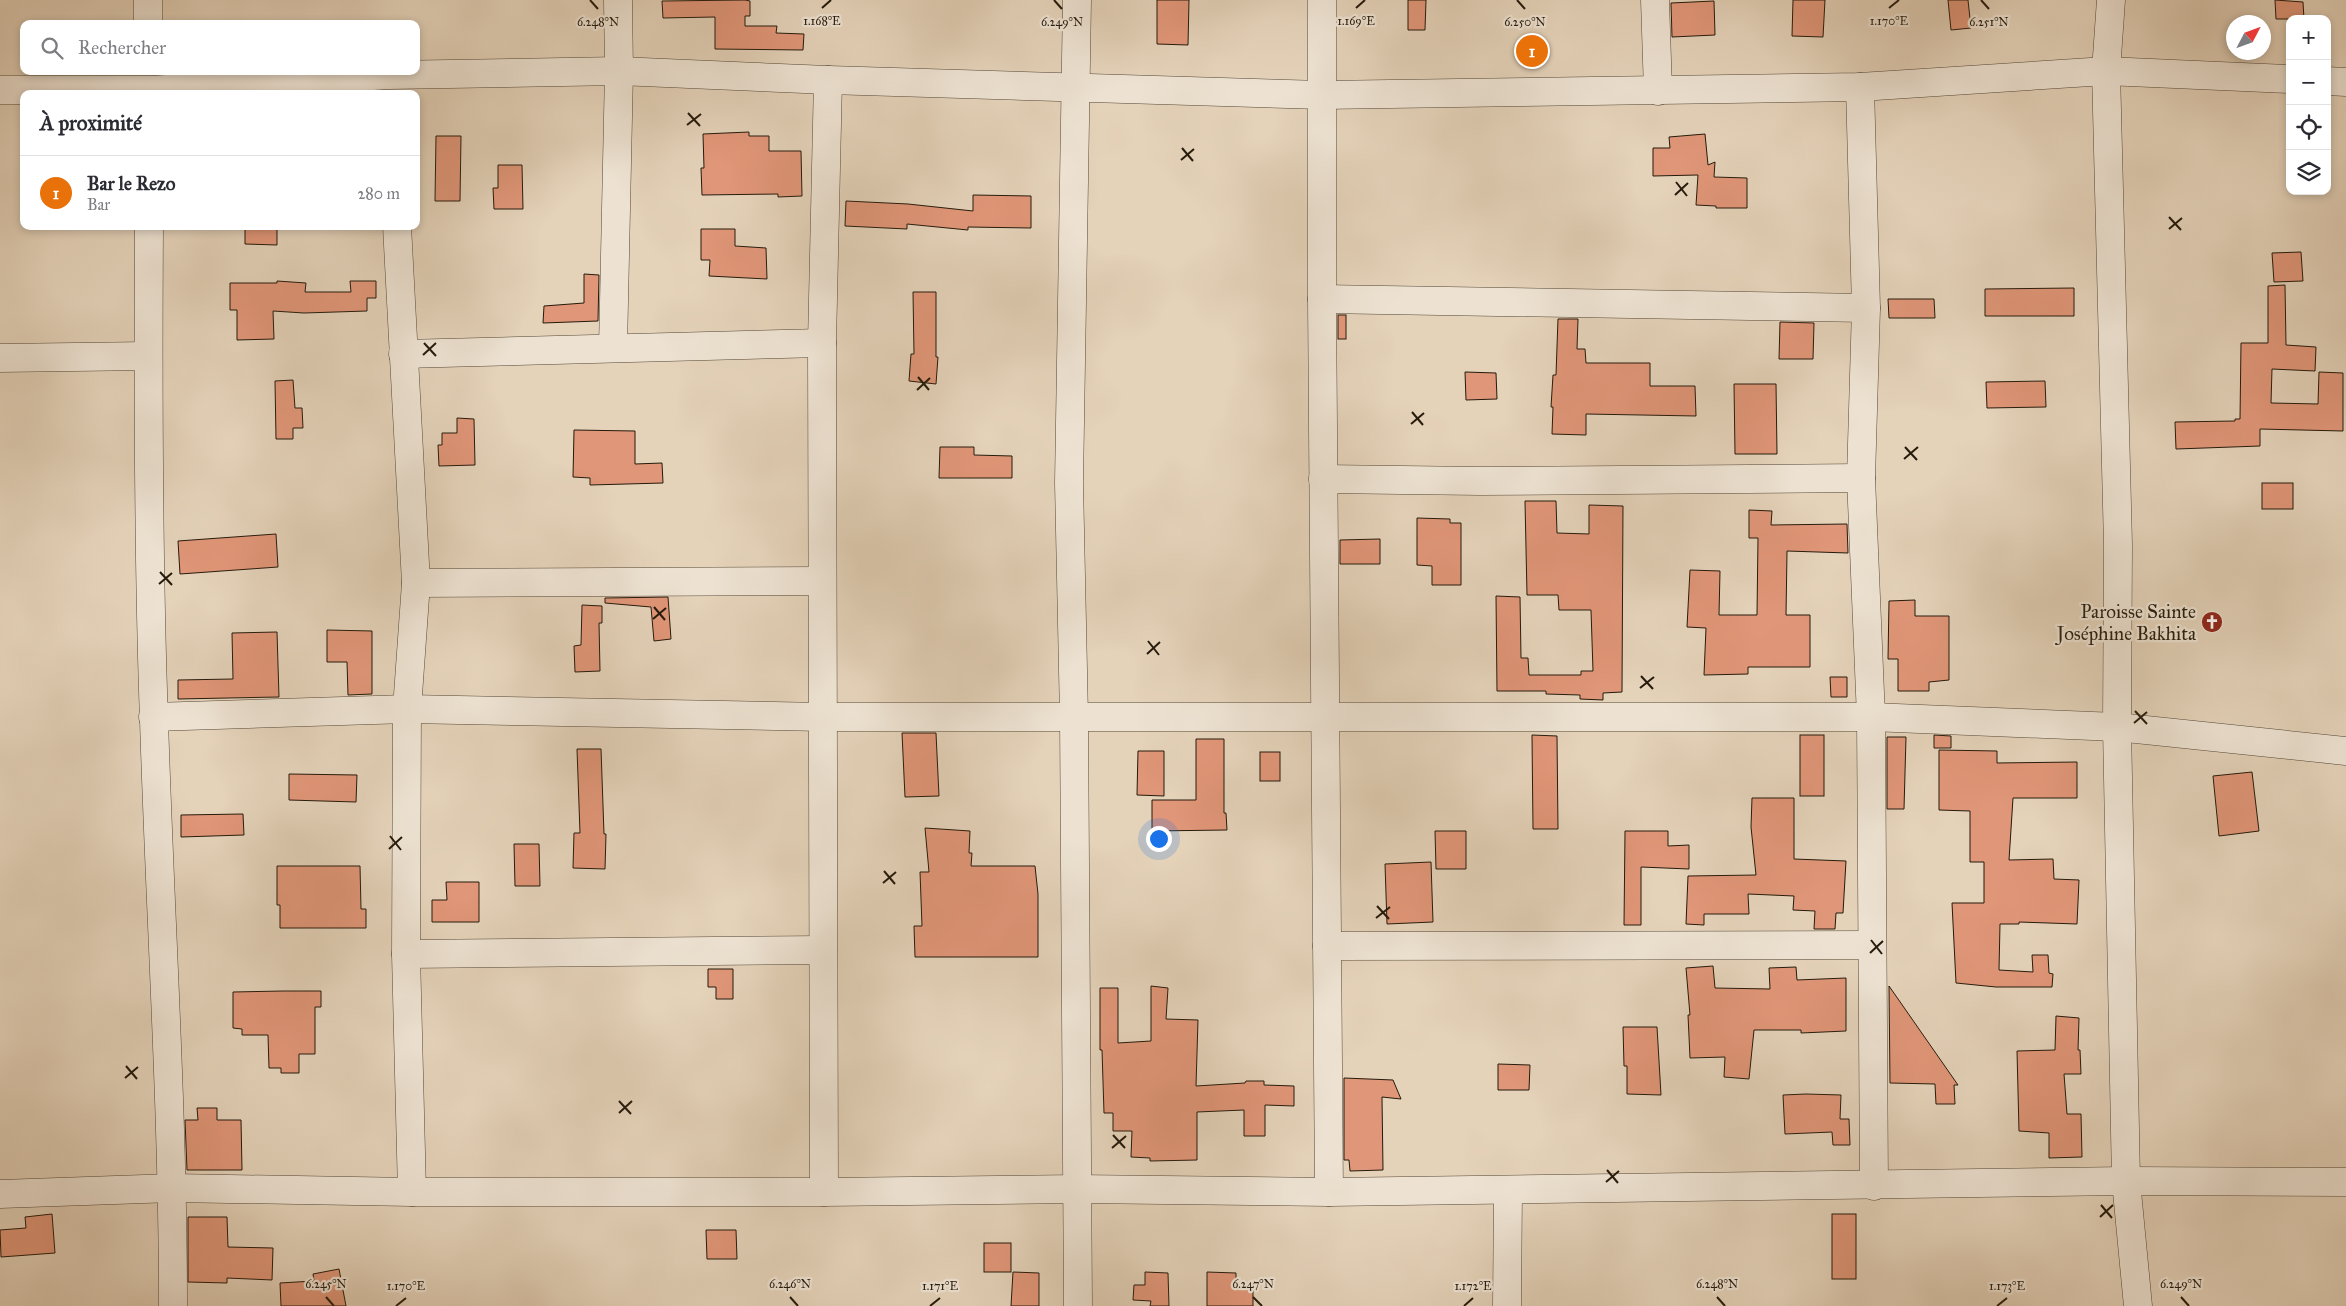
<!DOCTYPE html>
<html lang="fr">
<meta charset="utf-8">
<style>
:root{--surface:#fff;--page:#f7f7f7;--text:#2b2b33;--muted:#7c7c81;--line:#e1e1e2;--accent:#111827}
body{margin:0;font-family:"IM FELL Great Primer",serif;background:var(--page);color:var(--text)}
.controls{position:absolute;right:15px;top:15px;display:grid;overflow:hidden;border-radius:10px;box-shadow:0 2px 8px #0003}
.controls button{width:45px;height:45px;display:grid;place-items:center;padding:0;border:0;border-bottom:1px solid var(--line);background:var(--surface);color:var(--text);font:25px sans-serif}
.compass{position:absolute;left:2226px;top:15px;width:45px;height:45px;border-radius:50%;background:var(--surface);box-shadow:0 2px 8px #0003;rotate:49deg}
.you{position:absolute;left:1158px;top:838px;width:18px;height:18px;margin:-12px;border:4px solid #fff;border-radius:50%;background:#1a73e8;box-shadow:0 0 0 8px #1a73e833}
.badge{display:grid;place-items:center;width:32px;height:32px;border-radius:50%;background:var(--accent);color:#fff;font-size:16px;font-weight:700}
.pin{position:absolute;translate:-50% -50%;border:2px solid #fff;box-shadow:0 1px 5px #0006}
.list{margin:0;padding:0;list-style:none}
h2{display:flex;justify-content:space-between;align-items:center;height:65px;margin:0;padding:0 20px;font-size:21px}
h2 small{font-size:16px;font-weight:400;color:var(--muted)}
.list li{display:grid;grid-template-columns:32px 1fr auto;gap:15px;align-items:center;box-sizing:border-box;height:75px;padding:0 20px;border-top:1px solid var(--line)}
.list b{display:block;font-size:19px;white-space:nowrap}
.list p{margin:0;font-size:16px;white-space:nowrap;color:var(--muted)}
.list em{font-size:16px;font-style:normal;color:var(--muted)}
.icon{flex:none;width:28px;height:28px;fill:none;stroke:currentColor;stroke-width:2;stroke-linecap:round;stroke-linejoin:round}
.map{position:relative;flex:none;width:2346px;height:1306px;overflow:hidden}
.search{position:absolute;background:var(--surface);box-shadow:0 2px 8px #0003;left:20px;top:20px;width:400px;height:55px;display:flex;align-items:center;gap:12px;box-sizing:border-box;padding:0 18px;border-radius:10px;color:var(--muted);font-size:19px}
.panel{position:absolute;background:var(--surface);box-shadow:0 2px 8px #0003;left:20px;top:90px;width:400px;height:140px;border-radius:10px}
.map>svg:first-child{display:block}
.building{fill:#e09678;stroke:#251a0c}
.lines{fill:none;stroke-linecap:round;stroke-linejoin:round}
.minor-casing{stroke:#554837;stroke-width:29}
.minor{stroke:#ede2d2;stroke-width:28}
.ticks{fill:none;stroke:#251a0c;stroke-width:2}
.labels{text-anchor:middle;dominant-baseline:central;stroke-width:4.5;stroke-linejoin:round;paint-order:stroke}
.poi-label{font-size:19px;fill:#251a0c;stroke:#ede2d2;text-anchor:end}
.ticks-label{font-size:12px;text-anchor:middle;fill:#251a0c;stroke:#ede2d2;stroke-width:4.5;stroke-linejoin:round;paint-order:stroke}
</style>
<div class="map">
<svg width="2346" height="1306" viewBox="0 0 2346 1306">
<rect width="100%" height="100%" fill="#e4d2b9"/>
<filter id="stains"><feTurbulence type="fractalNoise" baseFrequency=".004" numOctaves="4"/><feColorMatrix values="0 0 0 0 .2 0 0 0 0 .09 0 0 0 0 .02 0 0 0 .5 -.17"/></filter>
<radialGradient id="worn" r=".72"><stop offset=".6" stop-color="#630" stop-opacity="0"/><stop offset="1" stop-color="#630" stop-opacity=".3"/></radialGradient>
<g class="building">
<polygon points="745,0 750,1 750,16 745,16 745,26 777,26 776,33 804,34 803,50 715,49 715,17 663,18 662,1"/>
<polygon points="1157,0 1189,0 1188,45 1157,44"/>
<polygon points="1408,0 1426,0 1425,30 1408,30"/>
<polygon points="1793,0 1825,0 1823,37 1792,36"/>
<polygon points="1948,0 1968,0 1971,28 1951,30"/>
<polygon points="2275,0 2303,2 2304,19 2276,19"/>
<polygon points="1714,1 1715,35 1672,37 1671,3"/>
<polygon points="749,132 749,136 769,136 769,151 801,151 802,196 778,197 778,194 702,195 701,168 704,168 703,134"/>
<polygon points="1705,134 1708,165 1715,162 1714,177 1747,178 1747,208 1716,208 1716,206 1696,205 1698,175 1653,176 1653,148 1670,148 1669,137"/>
<polygon points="436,136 461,136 460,201 435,201"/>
<polygon points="498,165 522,165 523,209 494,209 493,188 498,188"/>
<polygon points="973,195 1031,196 1031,228 968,227 968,230 907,224 907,229 845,226 846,201 908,204 973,211"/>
<polygon points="245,226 277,226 277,245 245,244"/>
<polygon points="701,229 735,229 735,246 766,248 767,279 709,276 710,260 701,260"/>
<polygon points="2301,252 2303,281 2274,282 2272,253"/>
<polygon points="584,274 599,275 598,321 543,323 544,306 584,303"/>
<polygon points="277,281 306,283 305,292 351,292 350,281 376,281 376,298 367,298 367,311 304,313 273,311 274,339 237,340 237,310 230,310 230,283 277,283"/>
<polygon points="2285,285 2286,345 2316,347 2315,371 2272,369 2271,403 2318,404 2319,372 2343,373 2343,431 2260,429 2260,446 2176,449 2175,422 2235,421 2235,419 2240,419 2241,343 2268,343 2268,286"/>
<polygon points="2074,288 2074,316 1985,316 1985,289"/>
<polygon points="913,292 936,292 936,357 938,357 936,384 909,381 911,354 914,354"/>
<polygon points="1888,299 1934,299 1935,318 1889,318"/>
<rect x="1338" y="315" width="8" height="24"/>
<polygon points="1558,319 1578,319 1577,349 1585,349 1586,363 1650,363 1650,386 1695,386 1696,416 1586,414 1586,435 1552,434 1553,407 1551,407 1553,375 1556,375"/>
<polygon points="1780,322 1814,323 1813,359 1779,359"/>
<polygon points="1465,372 1496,373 1497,399 1466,400"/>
<polygon points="293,380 295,408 302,408 303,428 293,428 293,439 276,439 275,381"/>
<polygon points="2045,381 2046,407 1987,408 1986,382"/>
<polygon points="1734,384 1776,384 1777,454 1735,454"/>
<polygon points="457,418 474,419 475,465 439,466 438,445 442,445 442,433 457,433"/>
<polygon points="574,430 635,431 635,464 662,463 663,483 590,485 590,478 573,477"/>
<polygon points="940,447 974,447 974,455 1012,456 1012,478 939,478"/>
<rect x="2262" y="483" width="31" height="26"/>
<polygon points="1525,501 1556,501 1557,533 1589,534 1589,505 1623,506 1622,692 1603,693 1603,700 1580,699 1580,695 1546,694 1546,691 1497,691 1496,596 1520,597 1521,658 1528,658 1529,675 1581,675 1581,671 1593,671 1591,610 1559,610 1558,595 1527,595"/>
<polygon points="1749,510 1772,511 1771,525 1847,524 1848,553 1787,551 1786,615 1810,615 1810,667 1748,667 1748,674 1704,675 1706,628 1687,627 1690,570 1720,571 1719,615 1757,615 1758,538 1749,538"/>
<polygon points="1417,518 1450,519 1450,523 1461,523 1461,585 1432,585 1432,566 1417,565"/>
<polygon points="276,534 278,567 180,574 178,541"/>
<polygon points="1380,539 1380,564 1340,564 1340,540"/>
<polygon points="668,597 671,639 654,641 651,607 605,603 605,598"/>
<polygon points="1915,600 1915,616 1949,616 1949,680 1929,682 1929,691 1898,691 1898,659 1888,659 1889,601"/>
<polygon points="582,605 602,606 602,623 599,623 600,671 575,672 574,646 581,645"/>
<polygon points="327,630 372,631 372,694 348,695 347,662 327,662"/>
<polygon points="277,632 279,697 178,699 178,680 233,679 232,633"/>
<polygon points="1830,677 1847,677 1847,697 1831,697"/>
<polygon points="902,733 936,733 939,796 905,797"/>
<polygon points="1532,735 1557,736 1558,829 1533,829"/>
<rect x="1800" y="735" width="24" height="61"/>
<polygon points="1934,735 1951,736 1951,748 1934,748"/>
<polygon points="1887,737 1906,737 1904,809 1887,809"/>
<polygon points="1196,739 1224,739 1224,813 1226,813 1227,830 1152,831 1152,800 1196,800"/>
<polygon points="577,749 601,749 604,834 606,834 605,869 573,868 574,833 580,833"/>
<polygon points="1939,750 1997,751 1997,763 2077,762 2077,798 2013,798 2009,860 2053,859 2054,879 2079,880 2077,924 2019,922 2019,924 2000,924 1999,970 2033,972 2032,955 2048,955 2049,973 2053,974 2052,987 1996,987 1956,983 1952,903 1984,903 1984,862 1970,862 1970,811 1939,810"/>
<polygon points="1138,751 1164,751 1164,796 1137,795"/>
<rect x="1260" y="752" width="20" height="29"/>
<polygon points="2252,772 2259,831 2219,836 2213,776"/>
<polygon points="289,774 357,775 356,802 289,800"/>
<polygon points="1752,798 1794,798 1794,859 1846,861 1843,913 1836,913 1835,929 1814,929 1815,911 1793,910 1794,896 1748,894 1749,914 1704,914 1704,925 1686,924 1688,876 1756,875 1751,827"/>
<polygon points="243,814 244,835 181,837 181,815"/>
<polygon points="925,828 970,831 969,853 972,853 971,866 1035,866 1038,894 1038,957 915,957 914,926 922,926 920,872 929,872"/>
<polygon points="1435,831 1466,831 1466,869 1436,869"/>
<polygon points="1625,831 1668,831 1668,846 1689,845 1689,869 1641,867 1641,925 1624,925"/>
<polygon points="514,844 539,844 540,886 515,886"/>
<polygon points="1431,862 1433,922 1387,924 1385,864"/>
<polygon points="277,866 360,866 361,909 366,909 366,928 280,928 280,905 277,905"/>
<polygon points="446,882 479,882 479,922 432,922 432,900 447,900"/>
<polygon points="1713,966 1715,988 1770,989 1769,968 1796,967 1797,980 1846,978 1846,1031 1801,1033 1801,1030 1754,1030 1749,1079 1724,1077 1725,1057 1690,1058 1688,1015 1690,1015 1686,968"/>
<polygon points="708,969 733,969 733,999 716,999 716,987 708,987"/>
<polygon points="1151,986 1168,988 1166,1019 1198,1020 1196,1086 1245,1083 1246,1081 1264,1081 1264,1085 1294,1086 1294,1106 1265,1105 1265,1136 1244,1136 1244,1110 1197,1112 1197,1160 1150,1161 1150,1158 1131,1157 1132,1131 1113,1131 1113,1113 1104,1113 1102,1050 1100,1050 1100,988 1118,988 1118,1043 1151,1041"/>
<polygon points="1889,986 1958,1085 1954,1085 1955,1104 1936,1104 1935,1084 1890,1083"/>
<polygon points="283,991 321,991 321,1007 315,1007 315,1054 299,1054 299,1073 281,1073 281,1068 269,1068 268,1035 242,1035 242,1029 233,1028 233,992"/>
<polygon points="2056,1016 2079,1018 2078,1050 2080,1050 2081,1074 2064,1074 2067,1114 2081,1114 2082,1157 2049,1158 2049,1133 2019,1131 2017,1051 2055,1050"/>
<polygon points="1623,1027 1657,1027 1661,1095 1627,1094 1627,1066 1624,1066"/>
<polygon points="1498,1064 1530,1065 1529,1090 1498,1090"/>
<polygon points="1344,1078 1393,1080 1401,1099 1382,1097 1383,1170 1350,1171 1349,1160 1344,1160"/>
<polygon points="1806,1094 1841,1095 1840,1119 1849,1119 1850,1145 1833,1145 1832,1132 1785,1134 1783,1095"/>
<polygon points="197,1108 217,1108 217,1120 241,1120 242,1170 187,1170 185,1120 198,1120"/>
<polygon points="52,1214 55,1253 1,1257 0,1230 26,1228 25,1217"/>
<rect x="1832" y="1214" width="24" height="65"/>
<polygon points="188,1217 227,1217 228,1247 273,1248 272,1280 227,1278 227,1283 188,1282"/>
<polygon points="706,1230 736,1230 737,1259 707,1259"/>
<rect x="984" y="1243" width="27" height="29"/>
<polygon points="339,1269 346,1306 281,1306 280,1283 314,1281 313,1274"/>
<polygon points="1013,1272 1039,1273 1039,1306 1011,1306"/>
<polygon points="1145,1272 1168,1273 1169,1306 1150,1306 1151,1301 1133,1300 1134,1285 1145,1285"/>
<polygon points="1207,1272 1236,1273 1236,1289 1253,1290 1253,1306 1207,1306"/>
</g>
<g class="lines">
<g class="minor-casing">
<g id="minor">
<polyline points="148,0 148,24"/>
<polyline points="1077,0 1069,483 1074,717 1078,1306"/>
<polyline points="1322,0 1322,299 1329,1192"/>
<polyline points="1655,0 1658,91"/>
<polyline points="2111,0 2106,71 2118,545 2117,727 2126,1181 2138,1306"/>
<polyline points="2327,81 2346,82"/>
<polyline points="1860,87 1866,308 1861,478 1871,717 1874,1186"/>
<polyline points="0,90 151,90 389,75 619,71 828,80 1322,95 1860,87 2106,71 2290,79"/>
<path d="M149 226C148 391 148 556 154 720 160 915 173 1111 173 1306"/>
<polyline points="397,226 416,583 407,709 406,954 412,1192"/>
<polyline points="1322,299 1866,308"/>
<polyline points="613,348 619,71 618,0"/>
<polyline points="403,354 822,343"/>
<polyline points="0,358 148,356"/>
<polyline points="1323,479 1480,481 1861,478"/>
<polyline points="416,583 822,581"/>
<polyline points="153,717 407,709 823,717 1871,717 2117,727 2346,751"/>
<polyline points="1327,946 1872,945"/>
<polyline points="406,954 823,950"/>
<polyline points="824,1192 822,343 828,80"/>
<polyline points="0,1194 173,1188 412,1192 824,1192 1077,1189 1329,1192 2126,1181 2346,1182"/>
<polyline points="1507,1306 1508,1190"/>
</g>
</g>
<use href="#minor" class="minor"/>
</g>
<path class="ticks" d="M590 0 598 9M1054 0 1062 9M1517 0 1525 9M1981 0 1989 9M822 8 831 0M1356 8 1365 0M1889 8 1899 0M688 113 700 126M687 125 701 114M1182 148 1193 161M1181 160 1194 149M1676 182 1687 196M1675 195 1688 183M2169 217 2181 230M2169 229 2182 218M424 343 436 356M423 355 436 343M918 377 929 390M917 390 930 378M1412 412 1423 425M1411 424 1424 413M1905 447 1917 460M1904 459 1918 447M160 572 172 585M159 584 172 573M654 607 665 620M653 619 666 608M1148 641 1159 655M1147 654 1160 642M1641 676 1653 689M1640 688 1654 677M2135 711 2147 724M2134 723 2147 712M390 836 401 850M389 849 402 837M884 871 895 884M883 883 896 872M1377 906 1389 919M1376 918 1390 907M1871 940 1882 954M1870 953 1883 941M126 1066 137 1079M125 1078 138 1067M619 1101 631 1114M619 1113 632 1101M1113 1135 1125 1148M1112 1148 1126 1136M1607 1170 1618 1183M1606 1182 1619 1171M2101 1205 2112 1218M2100 1217 2113 1205M326 1297 334 1306M790 1297 798 1306M1253 1297 1262 1306M1717 1297 1725 1306M2181 1297 2189 1306M396 1306 406 1298M930 1306 940 1298M1464 1306 1473 1298M1997 1306 2007 1298"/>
<defs>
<g id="church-disc" transform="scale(1.125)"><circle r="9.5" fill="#8f2418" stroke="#ede2d2"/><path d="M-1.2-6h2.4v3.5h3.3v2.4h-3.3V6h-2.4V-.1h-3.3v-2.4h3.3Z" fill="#fff"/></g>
</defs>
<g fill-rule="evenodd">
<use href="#church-disc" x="2212" y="622"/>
</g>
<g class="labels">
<g class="poi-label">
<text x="2196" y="611">Paroisse Sainte<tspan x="2196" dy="22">Joséphine Bakhita</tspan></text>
</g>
</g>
<g class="ticks-label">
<text x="822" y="25">1.168°E</text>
<text x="1356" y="25">1.169°E</text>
<text x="1889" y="25">1.170°E</text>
<text x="598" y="26">6.248°N</text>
<text x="1062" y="26">6.249°N</text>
<text x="1525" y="26">6.250°N</text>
<text x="1989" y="26">6.251°N</text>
<text x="326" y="1288">6.245°N</text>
<text x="790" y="1288">6.246°N</text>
<text x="1253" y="1288">6.247°N</text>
<text x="1717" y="1288">6.248°N</text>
<text x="2181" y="1288">6.249°N</text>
<text x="406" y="1290">1.170°E</text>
<text x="940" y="1290">1.171°E</text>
<text x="1473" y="1290">1.172°E</text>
<text x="2007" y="1290">1.173°E</text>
</g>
<rect width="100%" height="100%" filter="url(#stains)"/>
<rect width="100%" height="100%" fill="url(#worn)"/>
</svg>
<div class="controls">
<button>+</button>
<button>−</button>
<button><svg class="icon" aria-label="locate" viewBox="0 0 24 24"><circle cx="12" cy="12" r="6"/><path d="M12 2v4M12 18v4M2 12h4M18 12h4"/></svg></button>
<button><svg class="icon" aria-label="layers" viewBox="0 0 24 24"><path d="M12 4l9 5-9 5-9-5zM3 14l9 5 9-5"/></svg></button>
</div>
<svg class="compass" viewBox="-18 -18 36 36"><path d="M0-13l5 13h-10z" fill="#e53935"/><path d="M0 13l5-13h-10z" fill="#7c7c81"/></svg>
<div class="you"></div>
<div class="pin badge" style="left:1532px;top:51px;background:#e8710a">1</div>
<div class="search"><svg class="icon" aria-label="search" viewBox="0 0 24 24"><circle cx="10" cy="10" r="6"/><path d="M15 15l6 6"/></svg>Rechercher</div>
<section class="panel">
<h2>À proximité<small></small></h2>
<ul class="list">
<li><span class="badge" style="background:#e8710a">1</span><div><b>Bar le Rezo</b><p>Bar</p></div><em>280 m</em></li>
</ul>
</section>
</div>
